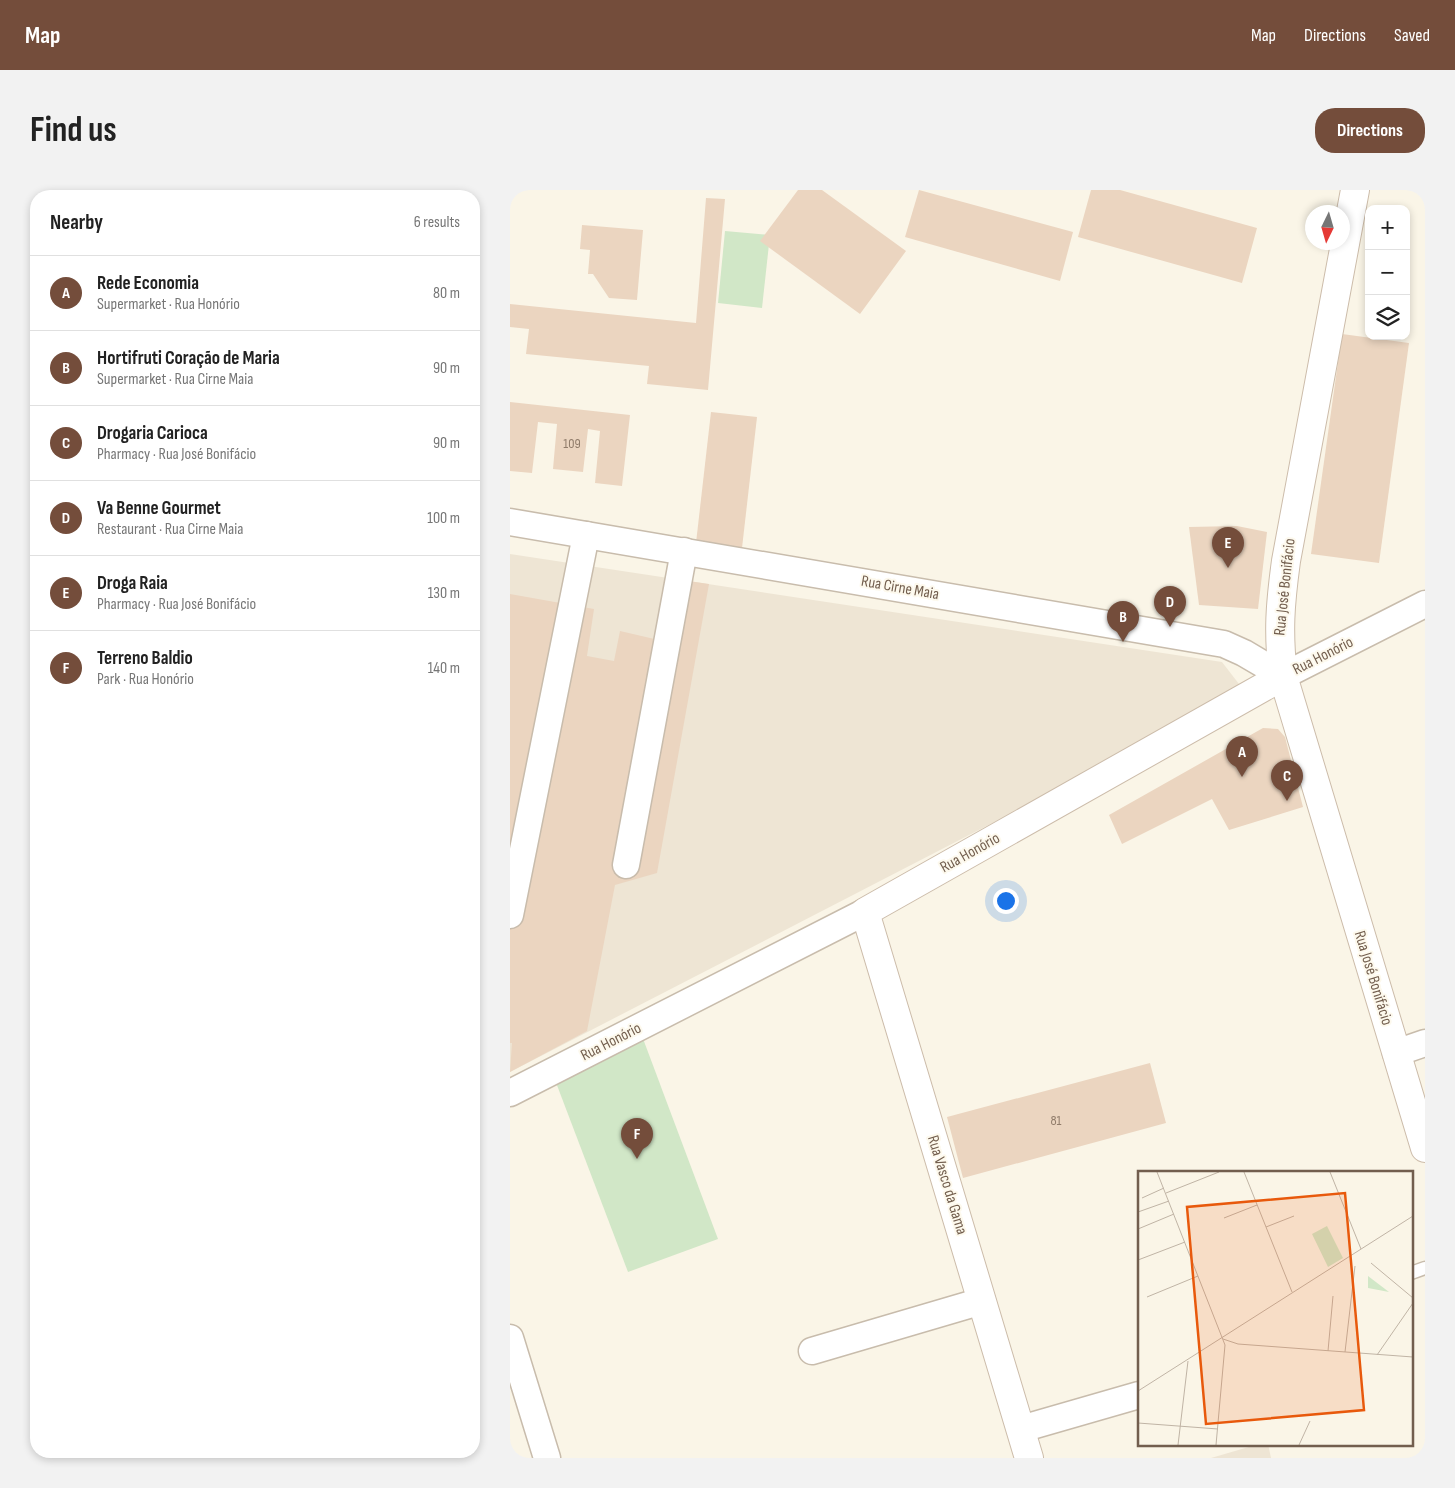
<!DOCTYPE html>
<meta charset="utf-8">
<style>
:root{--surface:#fff;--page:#f2f2f2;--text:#222;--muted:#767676;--line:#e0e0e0;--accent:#744d3b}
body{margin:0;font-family:"Sofia Sans Condensed",sans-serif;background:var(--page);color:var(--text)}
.controls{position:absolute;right:15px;top:15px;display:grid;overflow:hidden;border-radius:10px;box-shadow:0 2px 8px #0003}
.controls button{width:45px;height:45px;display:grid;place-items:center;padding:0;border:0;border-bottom:1px solid var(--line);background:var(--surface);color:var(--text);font:25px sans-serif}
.compass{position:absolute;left:795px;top:15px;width:45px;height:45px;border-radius:50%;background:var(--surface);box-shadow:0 2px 8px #0003;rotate:185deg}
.you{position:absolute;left:495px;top:710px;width:18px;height:18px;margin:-12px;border:4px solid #fff;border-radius:50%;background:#1a73e8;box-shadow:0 0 0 8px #1a73e833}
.badge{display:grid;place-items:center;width:32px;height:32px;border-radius:50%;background:var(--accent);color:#fff;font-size:16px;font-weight:700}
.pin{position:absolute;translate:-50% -41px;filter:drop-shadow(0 1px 2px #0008)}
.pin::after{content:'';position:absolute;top:26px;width:18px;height:15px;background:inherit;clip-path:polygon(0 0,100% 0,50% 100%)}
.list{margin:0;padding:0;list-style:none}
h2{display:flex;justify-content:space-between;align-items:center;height:65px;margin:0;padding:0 20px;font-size:21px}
h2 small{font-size:16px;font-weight:400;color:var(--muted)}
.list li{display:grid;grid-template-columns:32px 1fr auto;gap:15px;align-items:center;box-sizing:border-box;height:75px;padding:0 20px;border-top:1px solid var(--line)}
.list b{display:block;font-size:19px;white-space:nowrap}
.list p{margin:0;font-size:16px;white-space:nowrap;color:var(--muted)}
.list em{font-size:16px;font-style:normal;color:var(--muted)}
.icon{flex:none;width:28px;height:28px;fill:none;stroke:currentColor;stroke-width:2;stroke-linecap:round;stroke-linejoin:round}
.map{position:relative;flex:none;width:915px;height:1268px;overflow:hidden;border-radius:20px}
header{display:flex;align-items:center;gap:30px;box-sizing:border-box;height:70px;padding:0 25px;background:var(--accent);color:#fff}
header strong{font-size:24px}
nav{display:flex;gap:28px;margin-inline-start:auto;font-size:18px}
.intro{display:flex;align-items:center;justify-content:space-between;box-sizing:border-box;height:120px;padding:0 30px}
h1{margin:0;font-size:35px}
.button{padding:12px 22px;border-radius:20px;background:var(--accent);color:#fff;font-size:18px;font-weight:700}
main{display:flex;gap:30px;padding:0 30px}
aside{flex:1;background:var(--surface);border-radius:20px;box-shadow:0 2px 8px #0003}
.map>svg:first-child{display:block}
.residential{fill:#eee5d4}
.green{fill:#d1e7c7}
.building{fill:#ebd5c0}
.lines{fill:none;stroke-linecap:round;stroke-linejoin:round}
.lane-casing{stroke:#c8bcac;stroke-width:15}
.street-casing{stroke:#c8bcac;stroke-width:29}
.secondary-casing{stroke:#ccbcaa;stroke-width:30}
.lane{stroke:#fff;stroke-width:12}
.street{stroke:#fff;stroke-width:26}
.secondary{stroke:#fff;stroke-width:28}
.labels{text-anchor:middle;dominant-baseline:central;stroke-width:4;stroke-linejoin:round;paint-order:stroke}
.number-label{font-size:14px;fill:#907c6a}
.street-label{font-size:16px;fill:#725e4e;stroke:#fdf9ed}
.inset-road{fill:none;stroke:#c0b4a5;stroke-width:1}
.view{fill:#e8590c;fill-opacity:0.15;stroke:#e8590c;stroke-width:2.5}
.inset-edge{fill:none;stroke:#725e4e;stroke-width:2.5}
</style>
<header>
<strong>Map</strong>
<nav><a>Map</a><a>Directions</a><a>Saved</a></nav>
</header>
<div class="intro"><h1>Find us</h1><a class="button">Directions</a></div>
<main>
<aside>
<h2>Nearby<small>6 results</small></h2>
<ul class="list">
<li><span class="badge">A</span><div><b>Rede Economia</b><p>Supermarket · Rua Honório</p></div><em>80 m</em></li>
<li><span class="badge">B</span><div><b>Hortifruti Coração de Maria</b><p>Supermarket · Rua Cirne Maia</p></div><em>90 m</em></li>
<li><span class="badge">C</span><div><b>Drogaria Carioca</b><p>Pharmacy · Rua José Bonifácio</p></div><em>90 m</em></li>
<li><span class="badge">D</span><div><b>Va Benne Gourmet</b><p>Restaurant · Rua Cirne Maia</p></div><em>100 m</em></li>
<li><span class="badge">E</span><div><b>Droga Raia</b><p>Pharmacy · Rua José Bonifácio</p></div><em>130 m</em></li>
<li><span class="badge">F</span><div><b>Terreno Baldio</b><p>Park · Rua Honório</p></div><em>140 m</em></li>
</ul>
</aside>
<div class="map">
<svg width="915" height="1268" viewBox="0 0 915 1268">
<rect width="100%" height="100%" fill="#faf5e7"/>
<g class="residential">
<polygon points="0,364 712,472 729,494 709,516 0,882"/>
<polygon points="749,1254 758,1254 761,1268 701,1268"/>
</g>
<g class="green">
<polygon points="215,41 260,45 252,118 208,113"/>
<polygon points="132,846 208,1049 118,1082 45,890"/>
</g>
<g class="building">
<polygon points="288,0 312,0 396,61 350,124 250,51"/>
<polygon points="409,0 563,42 550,91 395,47"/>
<polygon points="581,0 610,0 747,38 732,93 568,47"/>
<polygon points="196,8 215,9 198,200 137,194 139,176 16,164 19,139 0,137 0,114 186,133"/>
<polygon points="72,35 133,40 127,110 99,108 83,84 78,84 80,60 70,59"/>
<polygon points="832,144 899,153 869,373 801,364"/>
<polygon points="0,212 120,225 112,296 85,293 90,241 78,239 73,282 43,279 47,234 28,232 22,283 0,281"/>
<polygon points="201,222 247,227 232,358 186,353"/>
<polygon points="727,336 757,342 748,419 689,415 679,337"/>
<polygon points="165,389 199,394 147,683 105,695 77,841 0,882 2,853 0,853 0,404 84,419 77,466 104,471 110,441 153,451"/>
<polygon points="753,538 768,539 775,547 793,617 719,640 702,609 612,654 599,625"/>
<polygon points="640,873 656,933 453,988 437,927"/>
</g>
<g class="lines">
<g class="lane-casing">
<polyline id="lane" points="901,1083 915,1078"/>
</g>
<g class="street-casing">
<g id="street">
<polyline points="0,332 714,454 734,463 773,486 915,414"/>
<polyline points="116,675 174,361"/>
<polyline points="0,725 76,345"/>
<polyline points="886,863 915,853"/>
<polyline points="0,903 355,722"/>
<polyline points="0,1148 37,1268"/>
<polyline points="302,1161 472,1111"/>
<polyline points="511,1239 629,1205"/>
</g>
</g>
<g class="secondary-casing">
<g id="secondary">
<path d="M845 0 776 371C770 415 768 442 773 486L915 958"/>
<polyline points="519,1268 355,722 773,486"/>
</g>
</g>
<use href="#lane" class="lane"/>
<use href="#street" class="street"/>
<use href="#secondary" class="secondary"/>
</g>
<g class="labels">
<g class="number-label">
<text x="62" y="253">109</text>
<text x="546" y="930">81</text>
</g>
<g class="street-label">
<text transform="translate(775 397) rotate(-84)">Rua José Bonifácio</text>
<text transform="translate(390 398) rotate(10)">Rua Cirne Maia</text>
<text transform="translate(813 466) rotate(-27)">Rua Honório</text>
<text transform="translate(460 663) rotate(-29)">Rua Honório</text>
<text transform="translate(863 788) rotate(73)">Rua José Bonifácio</text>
<text transform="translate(101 852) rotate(-27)">Rua Honório</text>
<text transform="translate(437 995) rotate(73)">Rua Vasco da Gama</text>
</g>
</g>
<g transform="translate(628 981)">
<rect width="275" height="275" fill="#faf5e7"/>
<path d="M189 55 205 87 190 96 174 63ZM230 105 251 121 230 117Z" fill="#d1e7c7"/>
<path class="inset-road" d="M19 1 87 174 78 274M106 1 154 121M192 1 223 78M28 22 81 1M4 27 26 17M0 41 31 30M86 47 119 34M128 56 156 45M0 58 36 43M0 89 47 71M233 92 275 127M9 126 60 105M85 168 100 173 275 186M190 180 195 125M207 181 217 95M239 184 275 132M0 220 275 45M0 252 80 258M40 274 50 190M161 274 172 250"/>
<path class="view" d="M207 22 226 239 68 253 49 36Z"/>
<rect width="275" height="275" class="inset-edge"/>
</g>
</svg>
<div class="controls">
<button>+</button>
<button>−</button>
<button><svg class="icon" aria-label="layers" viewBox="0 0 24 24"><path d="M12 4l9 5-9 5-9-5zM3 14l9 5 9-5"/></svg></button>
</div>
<svg class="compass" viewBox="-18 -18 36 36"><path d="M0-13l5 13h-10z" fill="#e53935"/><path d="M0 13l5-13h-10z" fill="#767676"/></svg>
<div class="you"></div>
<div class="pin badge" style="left:732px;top:587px">A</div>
<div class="pin badge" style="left:613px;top:452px">B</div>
<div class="pin badge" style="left:777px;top:611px">C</div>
<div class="pin badge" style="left:660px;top:437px">D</div>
<div class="pin badge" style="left:718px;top:378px">E</div>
<div class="pin badge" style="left:127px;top:969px">F</div>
</div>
</main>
